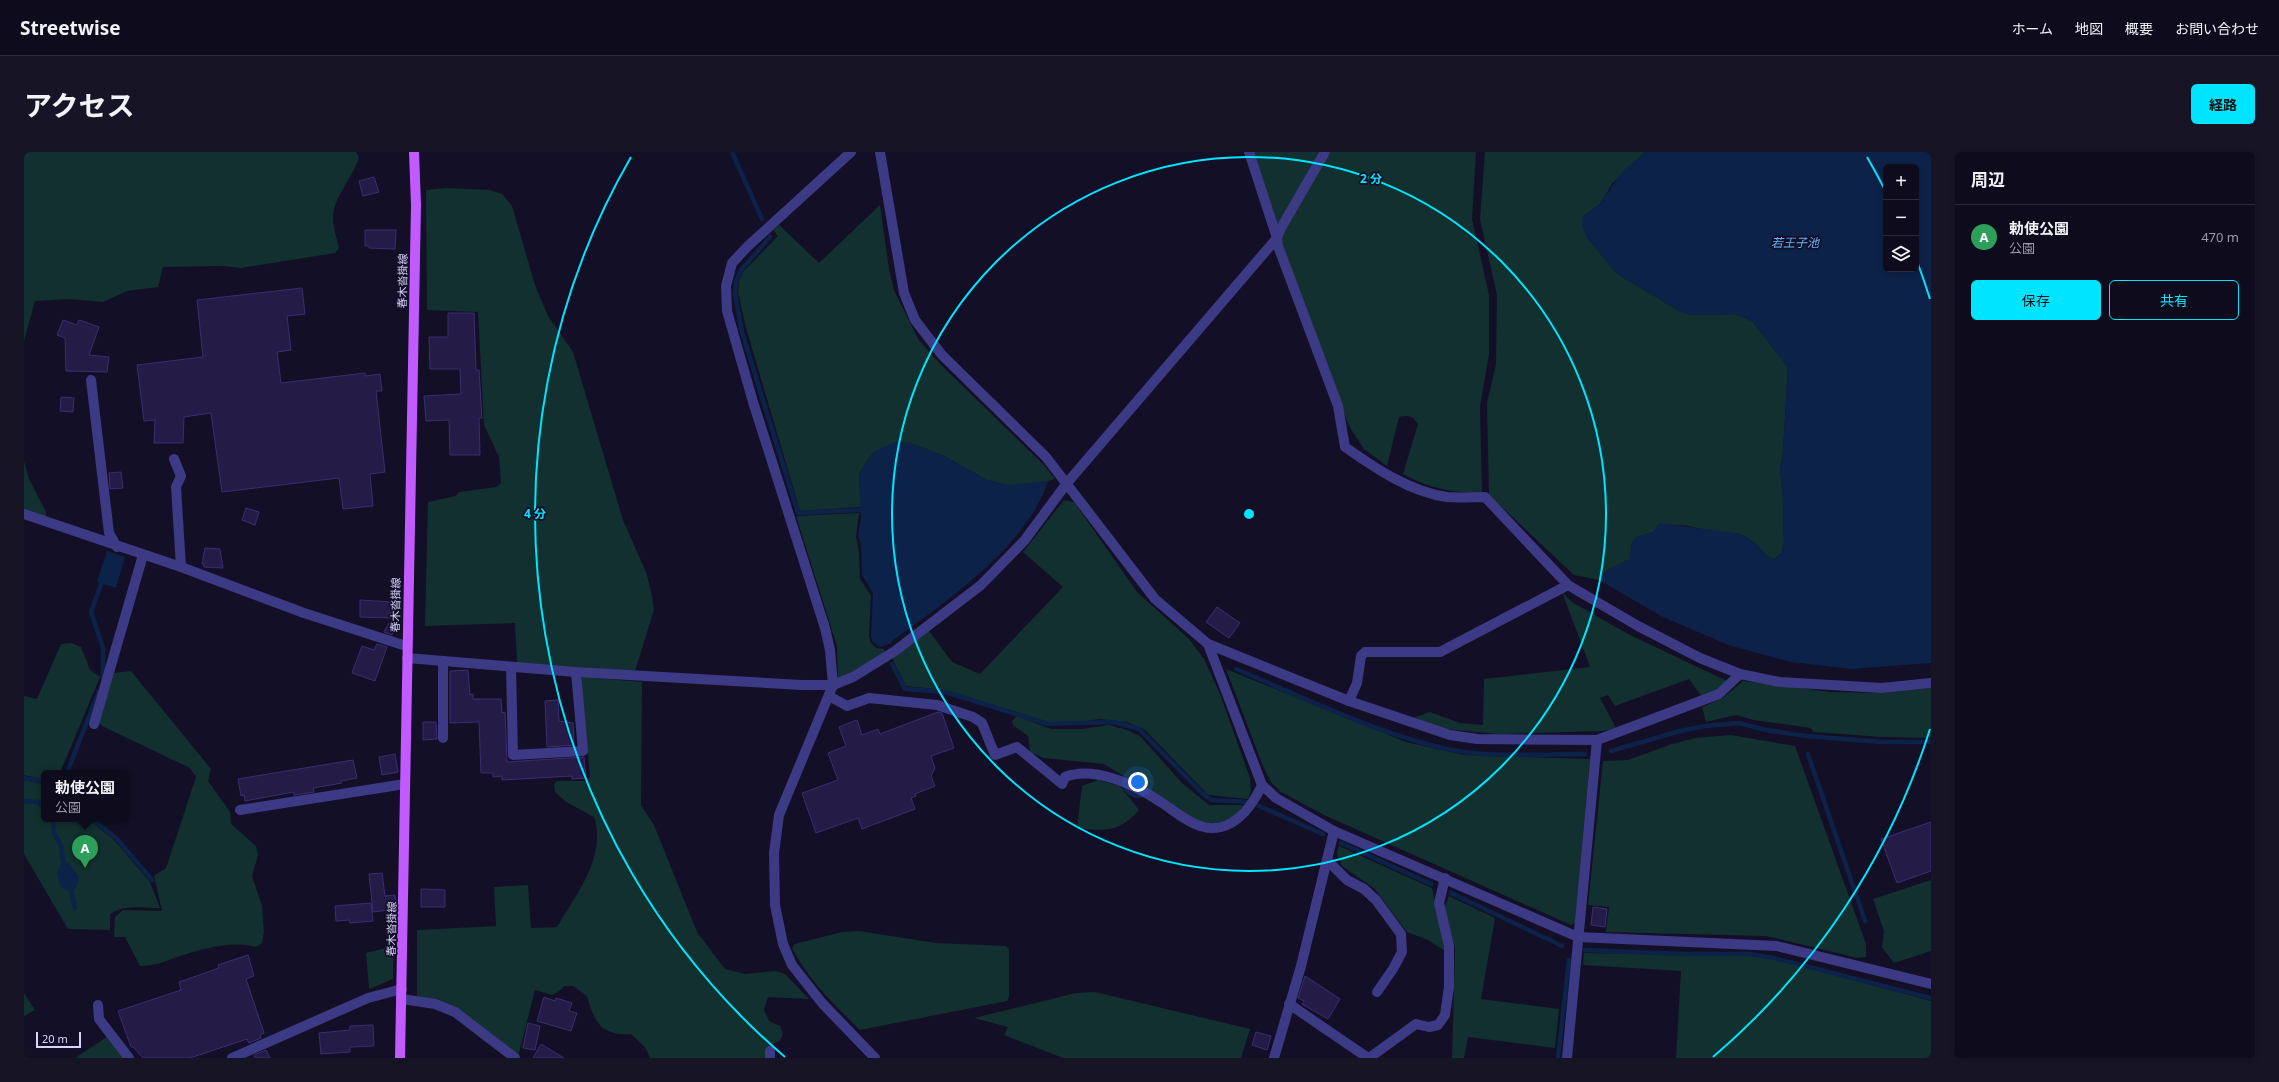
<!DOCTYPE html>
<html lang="ja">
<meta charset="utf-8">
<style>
:root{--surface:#0e0b1c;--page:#171425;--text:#f1f3f6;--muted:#9b9ba3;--line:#2e2b3b;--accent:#00e5ff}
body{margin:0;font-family:"Noto Sans","Noto Sans JP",sans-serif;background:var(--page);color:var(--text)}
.controls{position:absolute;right:12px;top:12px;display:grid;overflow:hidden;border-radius:6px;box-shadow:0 2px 6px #0003}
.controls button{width:36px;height:36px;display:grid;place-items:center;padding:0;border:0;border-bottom:1px solid var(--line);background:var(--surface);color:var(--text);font:20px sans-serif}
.scale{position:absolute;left:12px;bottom:10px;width:45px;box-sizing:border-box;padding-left:4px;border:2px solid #d9d4ff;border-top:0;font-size:11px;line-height:14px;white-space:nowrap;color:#d9d4ff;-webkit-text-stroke:3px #130f26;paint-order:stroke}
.you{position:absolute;left:1114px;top:630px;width:14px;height:14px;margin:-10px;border:3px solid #fff;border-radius:50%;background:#1a73e8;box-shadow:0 0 0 6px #1a73e833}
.badge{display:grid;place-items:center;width:26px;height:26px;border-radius:50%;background:var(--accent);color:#fff;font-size:13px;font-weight:700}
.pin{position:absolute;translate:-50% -33px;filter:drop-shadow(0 1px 2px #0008)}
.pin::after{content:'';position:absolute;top:21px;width:14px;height:12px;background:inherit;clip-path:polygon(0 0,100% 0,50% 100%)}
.popup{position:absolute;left:17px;top:618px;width:88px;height:52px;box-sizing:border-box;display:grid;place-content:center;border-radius:6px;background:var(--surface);filter:drop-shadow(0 1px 3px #0005);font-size:13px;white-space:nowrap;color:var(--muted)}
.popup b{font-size:15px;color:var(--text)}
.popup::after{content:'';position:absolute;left:50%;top:100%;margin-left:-8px;border:8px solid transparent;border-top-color:var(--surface)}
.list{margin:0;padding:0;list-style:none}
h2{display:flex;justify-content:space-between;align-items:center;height:52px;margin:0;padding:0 16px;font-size:17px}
h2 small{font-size:13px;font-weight:400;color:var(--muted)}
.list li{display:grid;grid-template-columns:26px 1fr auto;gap:12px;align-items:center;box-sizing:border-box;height:64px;padding:0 16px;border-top:1px solid var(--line)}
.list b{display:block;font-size:15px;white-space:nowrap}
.list p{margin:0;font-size:13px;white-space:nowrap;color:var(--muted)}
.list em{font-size:13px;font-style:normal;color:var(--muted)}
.actions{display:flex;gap:8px;padding:12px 16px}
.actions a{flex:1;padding:9px 0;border:1px solid var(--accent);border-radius:6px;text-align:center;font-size:14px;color:var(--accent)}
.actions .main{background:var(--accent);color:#111}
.icon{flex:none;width:22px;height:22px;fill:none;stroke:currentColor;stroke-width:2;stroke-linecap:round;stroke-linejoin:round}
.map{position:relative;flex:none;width:1907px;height:906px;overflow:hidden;border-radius:6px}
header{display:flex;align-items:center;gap:24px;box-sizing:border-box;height:56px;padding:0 20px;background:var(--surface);border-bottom:1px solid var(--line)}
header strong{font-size:19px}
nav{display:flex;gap:22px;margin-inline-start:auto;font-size:14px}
.intro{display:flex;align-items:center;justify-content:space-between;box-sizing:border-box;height:96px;padding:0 24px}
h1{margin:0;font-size:28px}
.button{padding:10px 18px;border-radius:6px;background:var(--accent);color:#111;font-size:14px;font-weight:700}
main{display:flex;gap:24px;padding:0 24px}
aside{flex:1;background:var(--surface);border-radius:6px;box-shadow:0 2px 6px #0003}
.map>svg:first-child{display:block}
.green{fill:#12302f}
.water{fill:#0c2248;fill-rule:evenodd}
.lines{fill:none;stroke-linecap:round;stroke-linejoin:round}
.stream{stroke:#0c2248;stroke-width:4.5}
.building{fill:#241b47;stroke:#3b2d73}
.minor{stroke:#3d3a85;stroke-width:10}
.major{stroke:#c25bff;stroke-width:10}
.ring{fill:none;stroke:#00e5ff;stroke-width:2}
.labels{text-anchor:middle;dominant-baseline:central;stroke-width:3.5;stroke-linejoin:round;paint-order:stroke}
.street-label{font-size:11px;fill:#d9d4ff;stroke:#130f26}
.water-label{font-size:12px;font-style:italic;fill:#62b6ff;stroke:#130f26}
.centre{fill:#00e5ff;stroke:#130f26;stroke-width:2}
.ring-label{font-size:12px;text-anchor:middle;font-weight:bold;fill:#00e5ff;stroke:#130f26;stroke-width:3.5;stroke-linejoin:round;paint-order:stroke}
</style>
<header>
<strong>Streetwise</strong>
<nav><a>ホーム</a><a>地図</a><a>概要</a><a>お問い合わせ</a></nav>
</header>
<div class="intro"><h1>アクセス</h1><a class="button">経路</a></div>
<main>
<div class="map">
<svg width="1907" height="906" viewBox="0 0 1907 906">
<rect width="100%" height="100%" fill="#130f26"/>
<g class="green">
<path d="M0 0H332L335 5C329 26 310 44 309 65 309 76 313 86 315 96L311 101 217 116 199 114 139 115 134 135 103 139 79 150 45 147 11 149 0 189Z"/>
<polygon points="1228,0 1296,0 1255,72 1251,71"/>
<path d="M1305 0H1452L1448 67 1465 143V202L1456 254 1458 341C1428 341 1405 336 1379 322L1394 272C1388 264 1385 263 1375 265L1363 314 1340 297 1325 274 1258 93V82Z"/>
<path d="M1461 0H1621L1588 32 1576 52 1559 64 1562 84 1592 121 1657 160 1668 163 1711 162 1728 169 1764 215 1759 300 1756 317 1759 348 1760 389 1758 401 1750 407 1743 404 1732 392 1717 382 1680 378 1661 373H1634L1630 380C1608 387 1609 381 1606 407L1582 419 1575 428 1550 423 1465 343 1463 251 1472 212 1473 143 1456 67Z"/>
<polygon points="423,36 466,38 478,42 488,54 511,133 524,164 549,200 599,368 622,420 627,439 630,458 611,519 493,511 491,471 401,474 404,350 432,344 435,340 472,335 477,331 475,305 460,273 454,160 403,158 402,38"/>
<polygon points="856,53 865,117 870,138 894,187 917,213 1020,313 1031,327 1013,332 999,333 983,333 963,328 918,303 883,290 850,300 842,310 835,323 837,355 776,359 722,176 714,141 715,129 719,120 754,84 749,78 755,73 795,111"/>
<polygon points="0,309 5,327 22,360 22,365 0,358"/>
<polygon points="1040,348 1050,350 1113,440 1165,487 1180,507 1196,542 1226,626 1227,639 1224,647 1184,643 1120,577 1103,570 1075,567 1056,570 1024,570 922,538 882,534 868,506 905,479 928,510 956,522 1039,435 999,400"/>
<polygon points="835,361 832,384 835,400 836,427 847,444 845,484 847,491 852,496 860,497 861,500 821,524 814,525 813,494 772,364"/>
<polygon points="1538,440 1548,450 1604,482 1703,529 1693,539 1678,545 1665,527 1591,554 1584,543 1576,546 1592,576 1580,579 1474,582 1422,577 1389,566 1406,560 1436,571 1459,573 1460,527 1566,515"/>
<polygon points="47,491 57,495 66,518 76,525 36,621 20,621 20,628 0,623 0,544 13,547 37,492"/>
<polygon points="1202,517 1382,590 1440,603 1566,607 1551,771 1547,773 1300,663 1257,640 1246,629 1237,609"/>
<path d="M107 519 187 617 184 629 206 660 207 672 232 694 234 703 228 724 238 754 240 780 238 791 232 795C209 788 178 797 156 804 142 809 131 814 116 814L101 785H90L91 765 99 758 138 759 130 724 142 716 172 625 166 616 78 574 73 569 90 521Z"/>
<path d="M559 525 618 530 617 653 630 673 673 780 701 817 721 822 752 819 761 822 785 847 744 845 740 858 745 869 756 874 759 882 756 889C745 893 742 894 743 906H626L621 895 607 882C577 884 570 870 563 844L549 834H540L535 839 528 843 511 838 494 905 432 856 393 844V778L472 774 470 735 504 733 507 776 533 775C552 743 583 704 570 665L542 650 531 640 530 632 533 629H563L566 625 557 528Z"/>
<polygon points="1719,529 1807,540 1860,541 1907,536 1907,586 1858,585 1789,580 1787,576 1730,568 1712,563 1682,570 1678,555 1699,546"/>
<path d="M993 564 1027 577H1058L1085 573 1103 578 1116 584 1158 631 1185 653H1219C1210 670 1193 674 1175 671L1080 612 1020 606 1006 600 1004 584 989 573 988 569Z"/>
<polygon points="1707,583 1771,594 1842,792 1842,805 1834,806 1742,784 1582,780 1585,755 1564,753 1579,609 1604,608 1648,592 1671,586"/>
<path d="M0 628 20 632V667H64L90 688 126 730 136 756C119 756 101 752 86 762V778L44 777 0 702Z"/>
<path d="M1074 628 1096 634 1115 658C1094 681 1082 679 1053 676L1058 634Z"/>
<polygon points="1315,694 1408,736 1421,799 1404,788 1383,780 1351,737 1318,714 1313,701"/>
<polygon points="1907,728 1907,799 1870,811 1858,795 1860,779 1849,747"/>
<polygon points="1425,744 1471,766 1457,847 1535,857 1531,896 1444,885 1440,906 1428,906 1431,796 1421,760 1421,754"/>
<path d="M835 779 912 791 982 794 985 797V844L983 849 836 878C811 853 784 828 768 796L771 792 818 780Z"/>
<polygon points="370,794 369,827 345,837 342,801"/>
<polygon points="1560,801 1726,804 1750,807 1907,849 1907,906 1652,906 1657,819 1559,813"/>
<polygon points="1071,840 1226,877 1217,906 1039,906 980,883 984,875 950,866 1052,841"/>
<polygon points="0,841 11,858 0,864"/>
<polygon points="83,885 100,906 51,906"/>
</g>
<g class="water">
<path d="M1621 0H1907V511L1827 517 1767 510 1704 493 1637 464 1575 428 1582 419 1606 407C1609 381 1608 387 1630 380L1636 371 1717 382 1732 392 1743 404 1750 407 1758 401 1760 389 1759 348 1756 317 1759 300 1764 215 1728 169 1711 162 1668 163 1657 160 1592 121 1562 84 1558 73 1559 64 1576 52 1597 21ZM1862 15H1892V117H1862Z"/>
<path d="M871 290H883L918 303 963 328 983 333 1024 329C1005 392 921 451 869 488L868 491 856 495 849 490 847 485 849 441 838 423 837 392 834 384 837 366 835 323 842 310 850 300Z"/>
<polygon points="83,399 101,405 92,436 73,430"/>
<polygon points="39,708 45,711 55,725 53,734 48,742 36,734 33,721"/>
</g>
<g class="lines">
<g class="stream">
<polyline points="708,0 738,67"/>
<polyline points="746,85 717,118 712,129 711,142 718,180 774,361 837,358"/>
<polyline points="77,432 67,460 79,496 79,526"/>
<polyline points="868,512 881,537 921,540 1024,572 1090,570 1115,577 1181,644 1188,648 1222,650"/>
<path d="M1212 517C1281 546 1365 588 1440 600 1479 605 1521 602 1561 602"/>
<polyline points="1587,599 1656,579 1681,574 1715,571 1742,578 1782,584 1858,590 1907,590"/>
<polyline points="1784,602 1841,769"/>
<polyline points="43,621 75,539"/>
<polyline points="0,626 20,630"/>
<polyline points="0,649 14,650 20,655"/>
<polyline points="1235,654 1299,682"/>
<polyline points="29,667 30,682 37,693 39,708"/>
<polyline points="68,667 92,686 128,728"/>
<polyline points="1317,691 1407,732"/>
<polyline points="1427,741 1538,794"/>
<polyline points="48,742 51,756"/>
<polyline points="1561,798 1659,802 1726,802 1750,806 1907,846"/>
<polyline points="1534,906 1545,808"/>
</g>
</g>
<g class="building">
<polygon points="350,25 355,40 339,44 335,29"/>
<polygon points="341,78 372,78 371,97 345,96 345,94 341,94"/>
<polygon points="278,136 281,162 263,164 267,198 253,200 257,231 341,221 341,224 356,222 358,239 352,239 361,320 346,322 349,354 319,357 315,326 198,340 187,261 160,265 159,291 130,291 131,268 120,269 113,213 179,205 173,148"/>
<polygon points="424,161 450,161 452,218 455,218 458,266 455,266 456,303 426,303 425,268 402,269 400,244 437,242 436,217 406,217 405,185 424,185"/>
<polygon points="39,168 53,173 55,168 75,175 65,203 85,205 83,220 42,219 41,186 33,183"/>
<polygon points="37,245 50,246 49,260 36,259"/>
<polygon points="97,320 99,336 86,337 85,321"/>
<polygon points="222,356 235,360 231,373 218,368"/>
<polygon points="181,396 196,397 199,416 180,415 180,412 178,412"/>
<polygon points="336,448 367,450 367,466 336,465"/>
<polygon points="1193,455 1216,471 1205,486 1182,470"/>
<polygon points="365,471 371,474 368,483 360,480"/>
<polygon points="353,492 363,495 351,529 328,521 338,494 350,498"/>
<polygon points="444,518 446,543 449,542 449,547 477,547 478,561 481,560 483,610 560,605 562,626 548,627 548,624 478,628 478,624 469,625 469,621 457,621 455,570 426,571 426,519"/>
<polygon points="534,548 535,569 549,571 550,593 523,595 521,549"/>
<polygon points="914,560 918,561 930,596 907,604 911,616 907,624 911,634 891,642 892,644 887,646 891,657 838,677 834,666 792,681 778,641 814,628 804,601 822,594 815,575 833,568 838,583 854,577 856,582"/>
<polygon points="399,570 412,570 413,587 399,588"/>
<polygon points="371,602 374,620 358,623 355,605"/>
<polygon points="329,608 333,626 317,629 318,631 289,636 290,640 270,643 270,640 221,649 220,643 217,644 214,627"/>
<polygon points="1907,670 1907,719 1873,731 1857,687"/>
<polygon points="358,721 361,744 371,743 372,757 349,760 345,722"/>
<polygon points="397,737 421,738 421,755 397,755"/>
<polygon points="347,751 349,769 326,771 325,768 312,769 311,754"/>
<polygon points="1569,755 1583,757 1581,775 1567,773"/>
<polygon points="224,803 230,824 222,827 240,881 236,883 237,886 225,891 223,887 166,906 119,906 109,895 107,895 94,859 157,838 155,830 195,816 194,813"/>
<polygon points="1281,824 1316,847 1304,867 1278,852 1280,849 1274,846"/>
<polygon points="520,845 531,849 532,846 548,851 545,859 553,861 547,879 513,869"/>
<polygon points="504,871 516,874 511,898 499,896"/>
<polygon points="349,873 350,894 326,895 326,900 297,902 295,881 326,878 326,874"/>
<polygon points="1232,880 1247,884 1243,898 1228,893"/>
<polygon points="517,892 540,906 509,906"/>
<polygon points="242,898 246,906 231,906 230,903"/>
</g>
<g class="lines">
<g class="minor">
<polyline points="827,0 724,94 708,111 702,134 703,159 729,250 801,476 806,498 809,533 755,663 750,701 751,753 759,792 768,813 798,851 851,906"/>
<polyline points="856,0 880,141 891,168 918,203 1022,305 1131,447 1184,492 1325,549 1426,583 1453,587 1573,588 1695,542 1716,522"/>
<path d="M1225 0 1253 86 1254 94 1314 254 1321 295C1351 316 1386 340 1423 345 1435 346 1449 345 1461 345L1544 433 1614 474 1676 506 1716 522 1756 530 1858 536 1907 531"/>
<polyline points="67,228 85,381 93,395"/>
<polyline points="150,307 157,324 152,335 157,415"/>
<polyline points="0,362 157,415 280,461 382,494"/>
<polyline points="1184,492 1238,633 1252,646 1310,679 1554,785 1753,794 1907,832"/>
<polyline points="383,506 552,520 778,533 809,533 829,525 871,499 957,433 1000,389 1043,331 1253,86 1257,76 1301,0"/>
<polyline points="419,509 419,586"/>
<polyline points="487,515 489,603 559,599 552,520"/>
<path d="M805 544 823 554 845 546 913 553 949 565 958 571 971 603 993 595 1038 632 1041 625C1070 614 1110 632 1135 649 1148 657 1161 669 1176 674 1206 684 1227 657 1238 633"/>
<polyline points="1325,549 1333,531 1337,504 1341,500 1416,500 1544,433"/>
<polyline points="70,572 119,403"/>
<polyline points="216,658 381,632"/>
<polyline points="1303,708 1323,728 1340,737 1352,748 1377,782 1378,800 1369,817 1353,840"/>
<polyline points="378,847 411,852 431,860 491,906"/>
<polyline points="1265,852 1344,906"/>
<polyline points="74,853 75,867 105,906"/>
<polyline points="746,899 746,906"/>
<polyline points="208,906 344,846 378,837"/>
<polyline points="1250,906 1277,814 1310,679"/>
<polyline points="1345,906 1392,872 1405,875 1414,873 1421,863 1425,835 1425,794 1415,751 1421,726"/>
<polyline points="1543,906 1573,588"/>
</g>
<polyline class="major" points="376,906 392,53 390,0"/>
</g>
<g class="ring">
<circle cx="1225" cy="362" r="357"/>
<path d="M1906 577A714 714 0 0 1 1689 905M761 905A714 714 0 0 1 607 5M1843 5A714 714 0 0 1 1861 38M1894 112A714 714 0 0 1 1906 147"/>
</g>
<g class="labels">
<g class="street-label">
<text transform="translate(378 129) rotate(-89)">春木沓掛線</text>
<text transform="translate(371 453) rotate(-89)">春木沓掛線</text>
<text transform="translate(367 777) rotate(-89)">春木沓掛線</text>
</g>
<g class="water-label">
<text x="1771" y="90">若王子池</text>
</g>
</g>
<circle cx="1225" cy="362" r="6" class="centre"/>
<g class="ring-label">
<text x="1347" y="31">2 分</text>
<text x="511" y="366">4 分</text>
</g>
</svg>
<div class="controls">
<button>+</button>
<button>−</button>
<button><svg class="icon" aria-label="layers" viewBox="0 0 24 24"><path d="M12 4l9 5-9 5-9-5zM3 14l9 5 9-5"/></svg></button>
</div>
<div class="scale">20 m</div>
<div class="you"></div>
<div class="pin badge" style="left:61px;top:716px;background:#2e9e5b">A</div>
<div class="popup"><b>勅使公園</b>公園</div>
</div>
<aside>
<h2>周辺<small></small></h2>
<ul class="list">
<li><span class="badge" style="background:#2e9e5b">A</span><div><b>勅使公園</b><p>公園</p></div><em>470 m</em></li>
</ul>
<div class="actions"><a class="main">保存</a><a>共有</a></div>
</aside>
</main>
